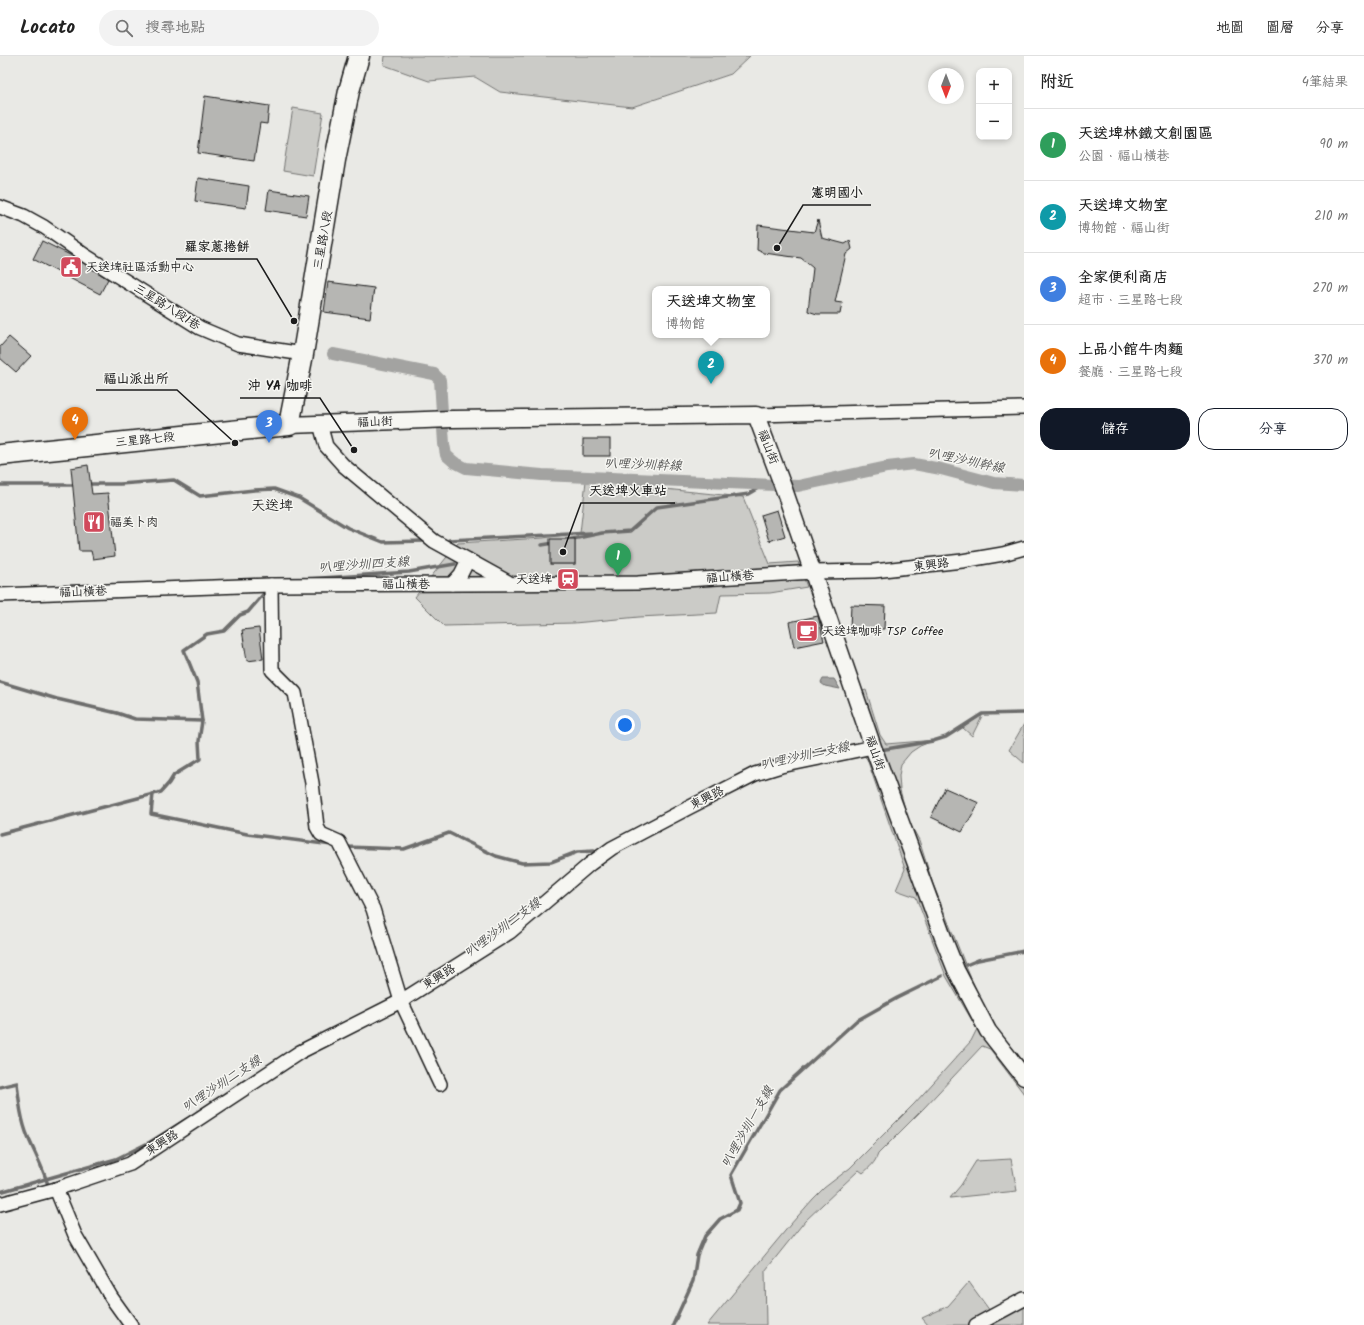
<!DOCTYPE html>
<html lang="zh-TW">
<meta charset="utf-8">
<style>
:root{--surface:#fff;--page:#f2f2f2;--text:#222;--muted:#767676;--line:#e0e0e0;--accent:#111827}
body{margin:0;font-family:Kalam,"LXGW WenKai TC",sans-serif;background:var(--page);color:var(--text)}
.controls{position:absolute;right:12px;top:12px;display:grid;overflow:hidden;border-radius:8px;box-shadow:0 2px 6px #0003}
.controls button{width:36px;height:36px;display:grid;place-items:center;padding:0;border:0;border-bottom:1px solid var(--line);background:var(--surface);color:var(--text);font:20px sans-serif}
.compass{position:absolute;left:928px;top:12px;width:36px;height:36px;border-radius:50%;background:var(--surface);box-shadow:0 2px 6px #0003;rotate:180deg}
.you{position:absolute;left:625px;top:669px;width:14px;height:14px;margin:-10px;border:3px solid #fff;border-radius:50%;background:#1a73e8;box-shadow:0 0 0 6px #1a73e833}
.badge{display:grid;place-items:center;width:26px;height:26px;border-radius:50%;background:var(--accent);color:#fff;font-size:13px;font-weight:700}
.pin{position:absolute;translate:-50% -33px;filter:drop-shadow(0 1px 2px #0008)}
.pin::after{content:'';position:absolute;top:21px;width:14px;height:12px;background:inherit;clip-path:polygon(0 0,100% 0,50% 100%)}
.popup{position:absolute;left:652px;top:230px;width:118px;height:52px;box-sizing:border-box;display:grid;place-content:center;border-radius:8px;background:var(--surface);filter:drop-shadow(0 1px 3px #0005);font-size:13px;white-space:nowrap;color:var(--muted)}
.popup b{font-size:15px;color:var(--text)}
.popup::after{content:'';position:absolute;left:50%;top:100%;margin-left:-8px;border:8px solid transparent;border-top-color:var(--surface)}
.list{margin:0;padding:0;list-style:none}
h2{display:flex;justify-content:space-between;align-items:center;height:52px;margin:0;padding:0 16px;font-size:17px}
h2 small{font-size:13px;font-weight:400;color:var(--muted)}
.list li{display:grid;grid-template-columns:26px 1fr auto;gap:12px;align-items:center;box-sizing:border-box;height:72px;padding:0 16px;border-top:1px solid var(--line)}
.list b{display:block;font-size:15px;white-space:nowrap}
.list p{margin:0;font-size:13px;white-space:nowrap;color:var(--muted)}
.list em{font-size:13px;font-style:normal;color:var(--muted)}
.actions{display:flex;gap:8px;padding:12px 16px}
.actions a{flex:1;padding:9px 0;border:1px solid var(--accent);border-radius:16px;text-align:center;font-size:14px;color:var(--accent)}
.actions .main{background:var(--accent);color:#fff}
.icon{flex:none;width:22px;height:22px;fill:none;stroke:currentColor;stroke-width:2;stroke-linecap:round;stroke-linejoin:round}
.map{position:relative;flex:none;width:1024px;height:1269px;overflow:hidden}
header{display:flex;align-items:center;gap:24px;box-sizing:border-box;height:56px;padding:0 20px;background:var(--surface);border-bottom:1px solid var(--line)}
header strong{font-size:19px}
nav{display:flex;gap:22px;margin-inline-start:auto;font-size:14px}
.search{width:280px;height:36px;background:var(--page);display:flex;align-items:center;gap:10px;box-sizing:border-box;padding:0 14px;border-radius:22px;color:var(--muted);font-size:15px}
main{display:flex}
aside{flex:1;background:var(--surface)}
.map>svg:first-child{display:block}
.green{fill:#cbcbc7;stroke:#747472;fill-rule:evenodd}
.water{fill:#a3a3a1;stroke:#6d6d6c}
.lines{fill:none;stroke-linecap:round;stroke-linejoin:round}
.stream{stroke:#6d6d6c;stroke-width:3.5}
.canal{stroke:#a3a3a1;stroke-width:12}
.building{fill:#b6b6b3;stroke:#1c1c1c}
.minor-casing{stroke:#1c1c1c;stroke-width:16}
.tertiary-casing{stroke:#1c1c1c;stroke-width:19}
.primary-casing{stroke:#1c1c1c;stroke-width:23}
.minor{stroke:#f6f6f2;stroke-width:13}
.tertiary{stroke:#f6f6f2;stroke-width:16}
.primary{stroke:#f6f6f2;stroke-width:20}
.labels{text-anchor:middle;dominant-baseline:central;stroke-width:3;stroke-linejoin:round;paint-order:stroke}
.street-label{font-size:12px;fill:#1c1c1c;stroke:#f6f6f2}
.poi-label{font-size:12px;fill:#1c1c1c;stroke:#f6f6f2;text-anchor:start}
.water-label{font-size:13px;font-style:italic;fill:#525251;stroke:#f6f6f2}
.quarter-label{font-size:14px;fill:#1c1c1c;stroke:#f6f6f2}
.leader{fill:none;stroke:#1c1c1c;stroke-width:1.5}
.callout-dot{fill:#1c1c1c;stroke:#f6f6f2;stroke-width:1.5}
.callout-label{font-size:13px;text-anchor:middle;font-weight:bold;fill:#1c1c1c;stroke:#f6f6f2;stroke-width:3;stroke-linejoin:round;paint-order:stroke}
</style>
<header>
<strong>Locato</strong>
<div class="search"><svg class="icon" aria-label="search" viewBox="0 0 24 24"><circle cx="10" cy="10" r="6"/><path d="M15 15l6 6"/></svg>搜尋地點</div>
<nav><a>地圖</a><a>圖層</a><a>分享</a></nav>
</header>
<main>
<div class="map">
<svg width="1024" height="1269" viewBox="0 0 1024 1269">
<rect width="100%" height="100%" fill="#e9e9e5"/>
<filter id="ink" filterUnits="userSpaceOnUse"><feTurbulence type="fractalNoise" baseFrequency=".025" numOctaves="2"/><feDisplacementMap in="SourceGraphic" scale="8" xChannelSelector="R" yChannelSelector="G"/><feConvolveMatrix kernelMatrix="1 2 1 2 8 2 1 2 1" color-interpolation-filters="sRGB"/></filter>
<g filter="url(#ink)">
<g class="green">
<polygon points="385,0 750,0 731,18 632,51 500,36 475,21 429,25 384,9"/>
<polygon points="293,52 323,57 313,120 283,115"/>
<path d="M586 425 743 441 770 508 798 506 807 531 770 537 721 538 717 557 639 561 574 567 444 570 415 541 458 487 543 482 580 477ZM575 483V508H550Z"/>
<path d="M866 634 880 679 886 688 935 684 920 690 911 696 901 708 899 720 900 734 908 764 919 784 933 828 967 913 983 950 999 976 1024 1006V1038L990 993 982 990 923 1053 878 1098C875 1107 870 1111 863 1117L859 1114 805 1165 765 1215 766 1269H707L790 1169 813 1143 824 1132 850 1112 914 1048 971 985 977 973 946 920 916 841 896 834 905 813 867 703 865 701 861 688 865 687 849 640Z"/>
<polygon points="983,658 972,680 963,672"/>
<polygon points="1024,668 1024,707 1009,694"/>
<polygon points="1011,1103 1017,1135 950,1142 961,1129 976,1105"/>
<polygon points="969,1226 990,1255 1024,1237 1024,1269 928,1269 922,1262 948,1250"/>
</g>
<polygon class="water" points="823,623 834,623 840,633 825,630 821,627"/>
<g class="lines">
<g class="stream">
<polyline points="87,428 120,428 174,424 200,440 254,434 274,433 299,442 348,472 383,486 424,485"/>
<polyline points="0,429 77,429"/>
<polyline points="449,484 591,477"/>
<polyline points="568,484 602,477 630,475 657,451 749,438 766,428"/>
<polyline points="542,489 554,487"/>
<polyline points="307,523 409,516 455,508"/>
<polyline points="0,626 57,643 117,657 135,663 202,665 197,626 184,594 207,578 224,575 240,559 248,556 267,534"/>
<polyline points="880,694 933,685 946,681 982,658 1024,657"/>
<polyline points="153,738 151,758 247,778 332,789"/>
<polyline points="0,778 161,736 169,727 174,719 200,703 199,685 202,665"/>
<polyline points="346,791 404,793 449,777 496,800 522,807 551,806 577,796 594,795"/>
<polyline points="966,909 978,904 1024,895"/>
<path d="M0 1031 17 1027C19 1045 21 1064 28 1081 35 1098 45 1115 49 1133"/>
<polyline points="0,1136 116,1103 150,1086 187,1063"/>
<polyline points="673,1269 693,1225 697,1199 705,1180 720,1163 737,1154 740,1147 731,1119 780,1034 856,965 897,942 942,920"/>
</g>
<polyline class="canal" points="333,298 434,318 440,324 444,388 446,399 454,406 466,412 542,419 798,430 887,411 914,408 941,413 994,427 1024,429"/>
</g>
<g class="building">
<polygon points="205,40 269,50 267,68 260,67 254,105 198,97"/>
<polygon points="198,122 249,130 246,152 195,145"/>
<polygon points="269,134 309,140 306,160 266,154"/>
<polygon points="818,164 822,182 845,188 850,185 852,193 846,198 835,246 842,247 840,258 817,258 808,255 813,212 801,202 764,197 757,194 758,169 814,176"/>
<polygon points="42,185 74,201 108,223 100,238 33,203"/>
<polygon points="328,226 374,232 370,262 324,256"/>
<polygon points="9,281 31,300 16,316 0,302 0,291"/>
<rect x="583" y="383" width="27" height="17"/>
<polygon points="88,409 92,438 108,437 115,500 93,503 91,495 79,495 71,412"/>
<polygon points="777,454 785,480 769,485 761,459"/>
<rect x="550" y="483" width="25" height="25"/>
<polygon points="851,549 885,550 884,573 850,572"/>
<polygon points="818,560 824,585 794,591 789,566"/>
<polygon points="259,572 263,603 247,605 242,574"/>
<polygon points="945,732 979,747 962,776 931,761"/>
</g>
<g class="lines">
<g class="minor-casing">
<g id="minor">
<polyline points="0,151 24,160 44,171 86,200 200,272 238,288 303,298"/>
<polyline points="756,359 1024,352"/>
<polyline points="320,368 326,390 343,409 434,485 508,526"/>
<polyline points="452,528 461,518 468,504"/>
<polyline points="271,529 272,614 295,637 312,727 317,771 321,778 339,786 373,853 401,945 440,1028"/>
<polyline points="0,539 271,529 638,527 813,516 874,515 962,505 1003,498 1024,492"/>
<polyline points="56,1133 75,1179 111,1241 131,1269"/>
<polyline points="0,1148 56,1133 130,1108 300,996 401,945 510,876 590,808 612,792 690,751 755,718 781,710 873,691"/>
<polyline points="976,1269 1024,1243"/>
</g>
</g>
<g class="tertiary-casing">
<polyline id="tertiary" points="289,369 452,363 756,359 785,436 873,691 944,884 956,914 988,975 1024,1021"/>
</g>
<g class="primary-casing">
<polyline id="primary" points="0,399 289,369 303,298 335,104 349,35 359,0"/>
</g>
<use href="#minor" class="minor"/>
<use href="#tertiary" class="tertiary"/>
<use href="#primary" class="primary"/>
</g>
</g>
<defs>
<g id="civic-square" transform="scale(1.15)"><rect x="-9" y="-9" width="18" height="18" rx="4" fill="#d1495b" stroke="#f6f6f2"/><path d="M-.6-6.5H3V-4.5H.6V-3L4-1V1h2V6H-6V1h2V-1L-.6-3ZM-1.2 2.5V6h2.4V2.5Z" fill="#fff"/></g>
<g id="restaurant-square" transform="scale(1.15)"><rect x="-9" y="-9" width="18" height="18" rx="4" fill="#d1495b" stroke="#f6f6f2"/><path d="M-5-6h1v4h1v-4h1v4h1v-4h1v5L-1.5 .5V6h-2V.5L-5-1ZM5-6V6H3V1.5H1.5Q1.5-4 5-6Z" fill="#fff"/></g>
<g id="station-square" transform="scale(1.15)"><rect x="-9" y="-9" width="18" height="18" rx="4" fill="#d1495b" stroke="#f6f6f2"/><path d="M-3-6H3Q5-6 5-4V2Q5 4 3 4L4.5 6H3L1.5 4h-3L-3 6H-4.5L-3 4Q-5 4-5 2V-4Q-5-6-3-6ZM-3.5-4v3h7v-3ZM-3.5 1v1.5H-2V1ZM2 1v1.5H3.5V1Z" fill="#fff"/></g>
<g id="cafe-square" transform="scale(1.15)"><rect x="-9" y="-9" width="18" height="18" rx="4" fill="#d1495b" stroke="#f6f6f2"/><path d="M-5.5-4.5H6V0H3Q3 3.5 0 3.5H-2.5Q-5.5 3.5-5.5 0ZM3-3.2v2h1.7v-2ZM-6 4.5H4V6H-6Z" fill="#fff"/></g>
</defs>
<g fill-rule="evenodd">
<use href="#civic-square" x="71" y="211"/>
<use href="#restaurant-square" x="94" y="466"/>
<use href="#station-square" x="568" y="523"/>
<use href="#cafe-square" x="807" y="575"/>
</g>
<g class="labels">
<g class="street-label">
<text transform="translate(323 184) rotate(-80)">三星路八段</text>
<text transform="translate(167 251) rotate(32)">三星路八段1巷</text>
<text transform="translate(375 366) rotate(-2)">福山街</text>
<text transform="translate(145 384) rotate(-6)">三星路七段</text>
<text transform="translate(768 391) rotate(69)">福山街</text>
<text transform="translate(931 509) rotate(-7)">東興路</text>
<text transform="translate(730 521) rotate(-4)">福山橫巷</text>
<text x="406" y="528">福山橫巷</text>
<text transform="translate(83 536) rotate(-2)">福山橫巷</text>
<text transform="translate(875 697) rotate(71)">福山街</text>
<text transform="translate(707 742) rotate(-27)">東興路</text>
<text transform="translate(439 921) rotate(-32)">東興路</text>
<text transform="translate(162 1087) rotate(-33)">東興路</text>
</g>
<g class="poi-label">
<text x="86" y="211">天送埤社區活動中心</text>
<text x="110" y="466">福美卜肉</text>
<text x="552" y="523" text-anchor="end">天送埤</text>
<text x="822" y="575">天送埤咖啡 TSP Coffee</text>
</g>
<g class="water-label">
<text transform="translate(966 405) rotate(12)">叭哩沙圳幹線</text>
<text transform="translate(643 409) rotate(2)">叭哩沙圳幹線</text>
<text transform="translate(364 509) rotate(-4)">叭哩沙圳四支線</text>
<text transform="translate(805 700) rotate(-12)">叭哩沙圳二支線</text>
<text transform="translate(503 872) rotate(-36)">叭哩沙圳二支線</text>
<text transform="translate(222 1028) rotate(-33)">叭哩沙圳二支線</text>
<text transform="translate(748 1071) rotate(-60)">叭哩沙圳一支線</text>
</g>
<g class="quarter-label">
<text x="272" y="450">天送埤</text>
</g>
</g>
<path class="leader" d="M777 192L803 149H871M294 265L257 203H176M235 387L177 334H96M354 394L320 342H240M563 496L581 447H675"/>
<g class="callout-dot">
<circle cx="777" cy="192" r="4"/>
<circle cx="294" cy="265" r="4"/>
<circle cx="235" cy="387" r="4"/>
<circle cx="354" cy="394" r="4"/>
<circle cx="563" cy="496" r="4"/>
</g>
<g class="callout-label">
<text x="837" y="141">憲明國小</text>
<text x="217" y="195">羅家蔥捲餅</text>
<text x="136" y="327">福山派出所</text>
<text x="280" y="334">沖 YA 咖啡</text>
<text x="628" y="439">天送埤火車站</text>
</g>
</svg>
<div class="controls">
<button>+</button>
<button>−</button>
</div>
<svg class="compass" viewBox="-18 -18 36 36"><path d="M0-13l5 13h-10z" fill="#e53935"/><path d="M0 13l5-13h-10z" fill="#767676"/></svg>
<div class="you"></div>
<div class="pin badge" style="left:618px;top:520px;background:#2e9e5b">1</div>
<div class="pin badge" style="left:711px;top:328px;background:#0f9aa8">2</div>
<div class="popup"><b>天送埤文物室</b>博物館</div>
<div class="pin badge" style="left:269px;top:387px;background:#3f7fe0">3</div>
<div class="pin badge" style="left:75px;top:384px;background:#e8710a">4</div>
</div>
<aside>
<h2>附近<small>4筆結果</small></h2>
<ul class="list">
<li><span class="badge" style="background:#2e9e5b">1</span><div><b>天送埤林鐵文創園區</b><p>公園 · 福山橫巷</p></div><em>90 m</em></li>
<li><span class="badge" style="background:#0f9aa8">2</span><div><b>天送埤文物室</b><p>博物館 · 福山街</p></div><em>210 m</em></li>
<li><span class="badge" style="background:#3f7fe0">3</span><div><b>全家便利商店</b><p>超市 · 三星路七段</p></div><em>270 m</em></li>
<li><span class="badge" style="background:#e8710a">4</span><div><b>上品小館牛肉麵</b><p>餐廳 · 三星路七段</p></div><em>370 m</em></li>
</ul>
<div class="actions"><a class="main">儲存</a><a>分享</a></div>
</aside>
</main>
